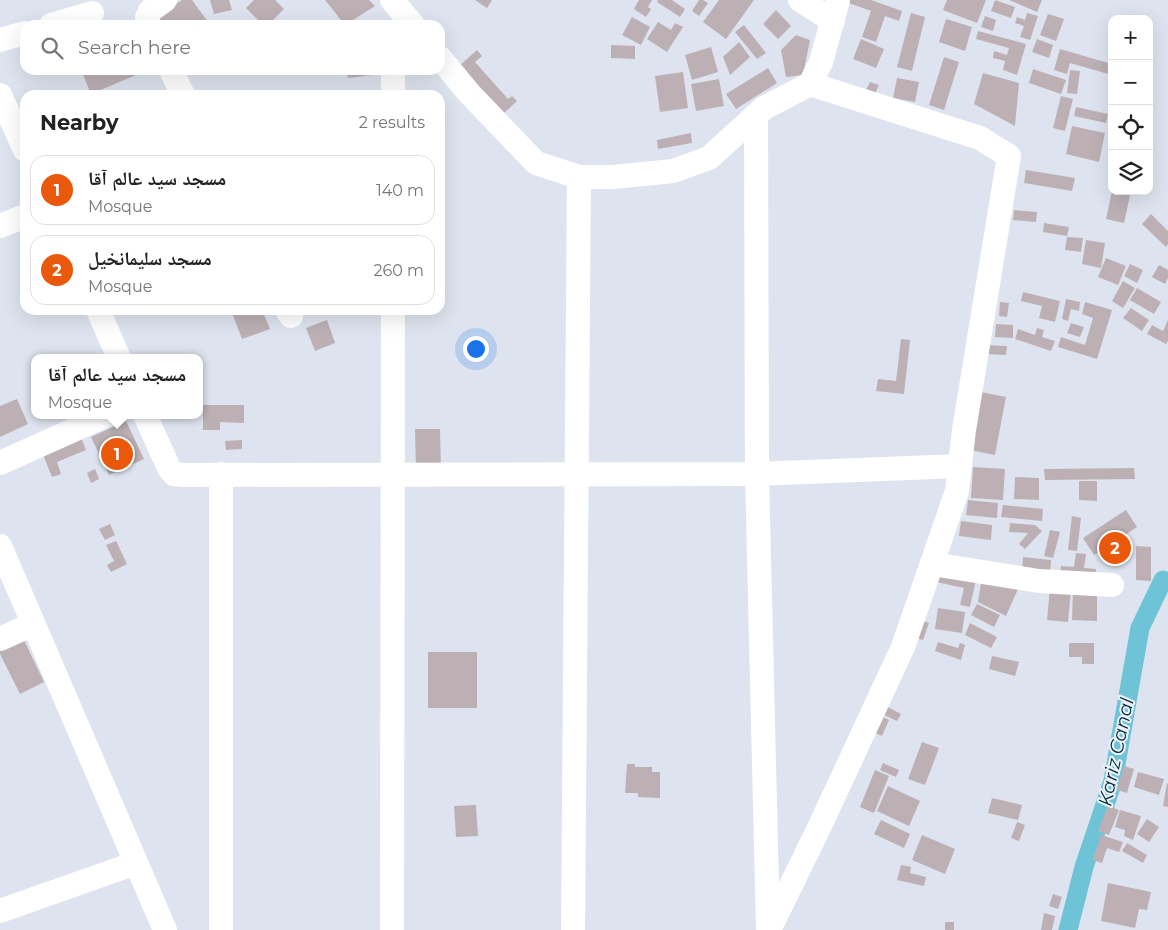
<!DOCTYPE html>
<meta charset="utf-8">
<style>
:root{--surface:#fff;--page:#f6f6f6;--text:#222;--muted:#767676;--line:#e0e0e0;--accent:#ea580c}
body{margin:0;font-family:Montserrat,"Noto Naskh Arabic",sans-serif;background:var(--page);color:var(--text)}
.controls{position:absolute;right:15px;top:15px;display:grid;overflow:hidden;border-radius:10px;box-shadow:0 5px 20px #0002}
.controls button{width:45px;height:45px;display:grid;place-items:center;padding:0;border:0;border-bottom:1px solid var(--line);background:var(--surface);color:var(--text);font:25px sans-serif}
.you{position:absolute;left:475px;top:348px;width:18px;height:18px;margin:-12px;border:4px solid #fff;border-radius:50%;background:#1a73e8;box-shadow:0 0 0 8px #1a73e833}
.badge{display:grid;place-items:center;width:32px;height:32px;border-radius:50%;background:var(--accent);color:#fff;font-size:16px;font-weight:700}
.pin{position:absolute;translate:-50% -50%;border:2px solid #fff;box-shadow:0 1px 5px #0006}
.popup{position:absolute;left:31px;top:354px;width:172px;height:65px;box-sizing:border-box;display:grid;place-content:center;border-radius:10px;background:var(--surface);filter:drop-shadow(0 1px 4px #0005);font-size:16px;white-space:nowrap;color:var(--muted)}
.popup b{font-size:19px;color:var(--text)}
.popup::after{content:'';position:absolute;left:50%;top:100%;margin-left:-10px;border:10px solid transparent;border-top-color:var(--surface)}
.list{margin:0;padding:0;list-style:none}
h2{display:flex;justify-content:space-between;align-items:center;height:65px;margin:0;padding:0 20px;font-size:21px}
h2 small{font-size:16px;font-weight:400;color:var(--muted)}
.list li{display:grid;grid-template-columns:32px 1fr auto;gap:15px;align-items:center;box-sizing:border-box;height:70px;margin:0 10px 10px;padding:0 10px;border:1px solid var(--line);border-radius:15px}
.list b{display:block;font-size:19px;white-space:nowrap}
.list p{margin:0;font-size:16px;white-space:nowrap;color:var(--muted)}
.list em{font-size:16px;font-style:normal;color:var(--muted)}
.icon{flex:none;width:28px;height:28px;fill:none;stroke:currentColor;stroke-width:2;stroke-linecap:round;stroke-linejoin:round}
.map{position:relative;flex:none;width:1168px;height:930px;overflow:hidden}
.search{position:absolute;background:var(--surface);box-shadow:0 5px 20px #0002;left:20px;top:20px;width:425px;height:55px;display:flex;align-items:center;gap:12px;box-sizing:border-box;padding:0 18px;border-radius:15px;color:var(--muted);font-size:19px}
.panel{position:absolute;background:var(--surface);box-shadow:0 5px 20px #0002;left:20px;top:90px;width:425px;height:225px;border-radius:15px}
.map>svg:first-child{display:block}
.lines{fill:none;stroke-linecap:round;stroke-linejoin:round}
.canal{stroke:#6ec3d7;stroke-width:19}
.building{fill:#bcb0b5}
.minor{stroke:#fff;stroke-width:24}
.labels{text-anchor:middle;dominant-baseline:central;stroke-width:4;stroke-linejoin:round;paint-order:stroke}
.water-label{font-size:19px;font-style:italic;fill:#042f38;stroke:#ebf2fc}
</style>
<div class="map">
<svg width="1168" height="930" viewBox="0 0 1168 930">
<rect width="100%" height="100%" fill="#dee4ef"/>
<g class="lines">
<polyline class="canal" points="1068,930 1084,867 1113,781 1140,628 1163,580 1168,582"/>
</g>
<g class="building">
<polygon points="182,0 192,0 208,22 204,25 151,25 150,23"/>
<polygon points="210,0 229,0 232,10 214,14"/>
<polygon points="254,0 275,0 284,9 268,25 263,25 246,8"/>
<polygon points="325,0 369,0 375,6 345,25"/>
<polygon points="475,0 492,0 487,8"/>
<polygon points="639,0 652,0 648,7 651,9 646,17 634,9"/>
<polygon points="658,0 672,0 685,9 680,17 657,2"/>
<polygon points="699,0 703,0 708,3 699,16 692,11"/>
<polygon points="719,0 754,0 726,39 703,22"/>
<polygon points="846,0 871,0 902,11 899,21 885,16 876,42 862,37 871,11 846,2"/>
<polygon points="947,0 986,0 977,23 943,10"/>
<polygon points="995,0 1015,7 1011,18 991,11"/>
<polygon points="1009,0 1042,0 1037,12"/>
<polygon points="776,10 791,26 778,39 763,24"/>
<polygon points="911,13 925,17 912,71 897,67"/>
<polygon points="1027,13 1038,16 1030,40 1020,37 1024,26 1015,23 1017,17 1025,20"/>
<polygon points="1048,14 1064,19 1056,41 1040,35"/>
<polygon points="985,16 996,20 993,31 981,27"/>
<polygon points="632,17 650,27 641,45 622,35"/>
<polygon points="946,19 972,27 965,51 939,42"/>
<polygon points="658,22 671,30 675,23 683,27 667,52 647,39"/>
<polygon points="744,25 766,53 757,59 735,32"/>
<polygon points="978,31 1026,44 1017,75 1003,70 1005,61 993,58 994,51 1007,55 1009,48 976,39"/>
<polygon points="796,35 810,40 803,75 786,77 781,50"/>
<polygon points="861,39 884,49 876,68 853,59"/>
<polygon points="1037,39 1053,45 1049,58 1032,52"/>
<polygon points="739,42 750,57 730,75 723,57"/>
<polygon points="611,45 635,46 635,59 611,58"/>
<polygon points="711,47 718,72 692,80 685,55"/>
<polygon points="1060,49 1112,64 1112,75 1070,63 1067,74 1054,70"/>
<polygon points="477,50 482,56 475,62 508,99 512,96 517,101 502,115 458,67"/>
<polygon points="944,57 959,62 944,110 929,105"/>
<polygon points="768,68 777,83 736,109 726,94"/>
<polygon points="1033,69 1066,80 1061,94 1029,83"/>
<polygon points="81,70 148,70 91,94"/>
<polygon points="347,70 379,70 380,74 348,78"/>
<polygon points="1070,70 1080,71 1077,94 1067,93"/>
<polygon points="683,72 688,108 660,112 655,76"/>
<polygon points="983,73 1019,83 1015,126 974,104"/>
<polygon points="897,78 919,82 915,102 893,98"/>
<polygon points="719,79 724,106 696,111 691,84"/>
<polygon points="870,82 879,85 872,100 863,96"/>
<polygon points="1061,96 1073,99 1065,131 1053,128"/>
<polygon points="1076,107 1108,114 1106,123 1074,116"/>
<polygon points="1072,126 1105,133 1099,162 1066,154"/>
<polygon points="691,133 692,143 658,149 657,140"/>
<polygon points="1026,170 1075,178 1072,191 1024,183"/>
<polygon points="1112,191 1131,191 1124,223 1106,219"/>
<polygon points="1014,210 1037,212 1036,222 1013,220"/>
<polygon points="1151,214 1168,231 1168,244 1166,247 1142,224"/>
<polygon points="1044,223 1069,227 1067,236 1043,232"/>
<polygon points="1067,237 1083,238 1081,252 1065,250"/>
<polygon points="1086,240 1105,243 1101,268 1082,264"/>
<polygon points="1106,258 1126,266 1118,285 1098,277"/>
<polygon points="1130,264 1143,270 1137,283 1124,276"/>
<polygon points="1159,265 1168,270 1168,278 1165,284 1152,277"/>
<polygon points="1123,281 1135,288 1123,308 1112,301"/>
<polygon points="1137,288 1161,302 1154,314 1130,300"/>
<polygon points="1023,292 1060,301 1055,322 1039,318 1042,306 1021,301"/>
<polygon points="1066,299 1080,302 1079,311 1071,309 1068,321 1062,319"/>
<polygon points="1000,302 1009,303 1007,317 999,316"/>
<polygon points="1085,302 1112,310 1097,359 1058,347 1061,337 1085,345 1093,318 1082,314"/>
<polygon points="1131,308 1149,320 1142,331 1123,318"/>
<polygon points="231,310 262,310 270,329 242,339"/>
<polygon points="327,320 335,343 315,351 306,328"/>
<polygon points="1168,320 1168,341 1166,344 1147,334 1152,325 1163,331"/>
<polygon points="1071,323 1084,327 1080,337 1067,333"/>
<polygon points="996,324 1013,325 1013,338 995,337"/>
<polygon points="1037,328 1044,330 1042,337 1055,341 1051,351 1015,339 1018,329 1035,335"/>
<polygon points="901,339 910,340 904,394 876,391 878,379 896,381"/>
<polygon points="984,345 1007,346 1006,355 984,354"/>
<polygon points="981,392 1006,397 995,455 970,450"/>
<polygon points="17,399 28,424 0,437 0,406"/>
<polygon points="203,405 244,405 244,423 220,422 220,430 203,430"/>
<polygon points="126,421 144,459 109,475 91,437"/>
<polygon points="415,429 440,429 441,470 416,470"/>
<polygon points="81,437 86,450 57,462 61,474 52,477 42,452"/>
<polygon points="242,440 242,449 226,450 225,441"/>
<polygon points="973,467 1005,469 1003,500 971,498"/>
<polygon points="1134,468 1135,479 1045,480 1044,469"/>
<polygon points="95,469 99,479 91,483 87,473"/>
<polygon points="1015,477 1039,478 1039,500 1014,499"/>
<polygon points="1079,481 1097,481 1097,501 1079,500"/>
<polygon points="968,500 998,503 997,518 966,515"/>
<polygon points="1003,505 1043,509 1042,521 1001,517"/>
<polygon points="1126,510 1137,527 1094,555 1083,538"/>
<polygon points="1072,516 1081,518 1077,551 1068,550"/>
<polygon points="961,521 992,525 991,540 959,536"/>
<polygon points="1010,523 1035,525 1042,531 1025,549 1019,544 1028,533 1009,532"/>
<polygon points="110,524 115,535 105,540 99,529"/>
<polygon points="1050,530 1060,532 1053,558 1044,556"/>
<polygon points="116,541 127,564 111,572 107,565 114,561 106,545"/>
<polygon points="1136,546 1151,547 1151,581 1136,580"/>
<polygon points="1076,553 1086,554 1084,568 1096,569 1095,578 1060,575 1061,566 1074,567"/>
<polygon points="1023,557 1051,560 1050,575 1022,573"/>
<polygon points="935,570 976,580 970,607 960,605 964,588 932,581"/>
<polygon points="981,583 1018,589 1006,616 978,602"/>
<polygon points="1050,588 1071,590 1068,622 1047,620"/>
<polygon points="1073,590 1097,591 1097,621 1072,620"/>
<polygon points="977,604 1000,615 994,627 971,615"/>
<polygon points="938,608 965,612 962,633 935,629"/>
<polygon points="918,619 929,623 923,640 912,637"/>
<polygon points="970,623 997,637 991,648 965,635"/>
<polygon points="23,638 44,682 20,694 0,654 0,649"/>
<polygon points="938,642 958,648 960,643 965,645 961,660 935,651"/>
<polygon points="1069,643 1094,643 1094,664 1082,664 1082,657 1069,657"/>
<rect x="428" y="652" width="49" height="56"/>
<polygon points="992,656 1019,662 1015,676 989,669"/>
<polygon points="886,706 901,714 897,721 882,714"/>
<polygon points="881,716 889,720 882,736 873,732"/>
<polygon points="922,742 939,748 925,785 908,779"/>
<polygon points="883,763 899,770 896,777 880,770"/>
<polygon points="627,764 635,764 635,767 652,767 652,772 660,772 660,798 638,797 638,793 625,793"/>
<polygon points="1124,766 1134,769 1127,793 1117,790"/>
<polygon points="875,770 889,776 874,813 860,807"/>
<polygon points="1138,772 1164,779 1159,795 1134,787"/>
<polygon points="1167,783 1168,784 1168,807 1163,806"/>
<polygon points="888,786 920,801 909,826 877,811"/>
<polygon points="992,798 1022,805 1018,820 988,813"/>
<polygon points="476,805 478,836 456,837 454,806"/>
<polygon points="1108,806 1119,810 1109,835 1098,831"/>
<polygon points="1120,810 1141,816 1133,840 1124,836 1125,830 1115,827"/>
<polygon points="1147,819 1159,827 1149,842 1137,834"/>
<polygon points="881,820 910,834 904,848 874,834"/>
<polygon points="1017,822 1025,825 1019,841 1011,838"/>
<polygon points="922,835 955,849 945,874 912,860"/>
<polygon points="1101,835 1123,842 1119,852 1107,848 1102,863 1093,860"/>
<polygon points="1127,843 1147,855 1143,863 1122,851"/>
<polygon points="901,865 911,867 910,873 926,877 924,886 897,880"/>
<polygon points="1108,883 1151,892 1147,910 1139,909 1135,928 1101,921"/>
<polygon points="1053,894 1062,897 1058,909 1049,906"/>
<polygon points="1044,913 1055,916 1052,930 1041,930"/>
<rect x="945" y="922" width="9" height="8"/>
</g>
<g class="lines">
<g class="minor">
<polyline points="392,0 413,25"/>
<polyline points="800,0 833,21"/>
<polyline points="51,25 92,13"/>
<polyline points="149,25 147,17 150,11 165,0"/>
<polyline points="0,40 25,33"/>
<polyline points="440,58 469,93 536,163 579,177 613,177 673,171 709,158 764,108 810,84 821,62 838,0"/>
<polyline points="171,70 183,95"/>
<polyline points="0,95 25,150"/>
<polyline points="393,95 393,70"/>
<polyline points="756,115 757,474 768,928"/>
<polyline points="0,226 25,216"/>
<polyline points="98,310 119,358"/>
<polyline points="287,310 291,316"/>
<polyline points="145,415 169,468 174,474 183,475 757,474 960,466"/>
<polyline points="0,463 107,415"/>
<polyline points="221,474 221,930"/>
<polyline points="0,546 165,930"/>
<polyline points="932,564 1039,581 1112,585"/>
<polyline points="0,639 33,624"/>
<polyline points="0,911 136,863"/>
<polyline points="392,930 393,310"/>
<polyline points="573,930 579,177"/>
<polyline points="769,930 818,830 903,647 957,491 964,430 1009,156 980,138 810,84"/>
</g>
</g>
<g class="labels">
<g class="water-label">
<text transform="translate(1116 752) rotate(-78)">Kariz Canal</text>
</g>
</g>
</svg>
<div class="controls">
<button>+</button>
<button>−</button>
<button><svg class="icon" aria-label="locate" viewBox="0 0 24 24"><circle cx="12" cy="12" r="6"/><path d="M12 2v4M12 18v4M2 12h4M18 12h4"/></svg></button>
<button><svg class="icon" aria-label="layers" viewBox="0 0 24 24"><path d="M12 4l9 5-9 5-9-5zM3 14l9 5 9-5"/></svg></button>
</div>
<div class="you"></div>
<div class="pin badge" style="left:117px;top:454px">1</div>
<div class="popup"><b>مسجد سید عالم آقا</b>Mosque</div>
<div class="pin badge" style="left:1115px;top:548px">2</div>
<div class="search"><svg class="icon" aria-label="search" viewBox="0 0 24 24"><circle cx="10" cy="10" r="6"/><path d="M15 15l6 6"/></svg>Search here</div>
<section class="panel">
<h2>Nearby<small>2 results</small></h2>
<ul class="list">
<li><span class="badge">1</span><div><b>مسجد سید عالم آقا</b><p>Mosque</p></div><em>140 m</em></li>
<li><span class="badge">2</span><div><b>مسجد سلیمانخیل</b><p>Mosque</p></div><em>260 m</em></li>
</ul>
</section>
</div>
